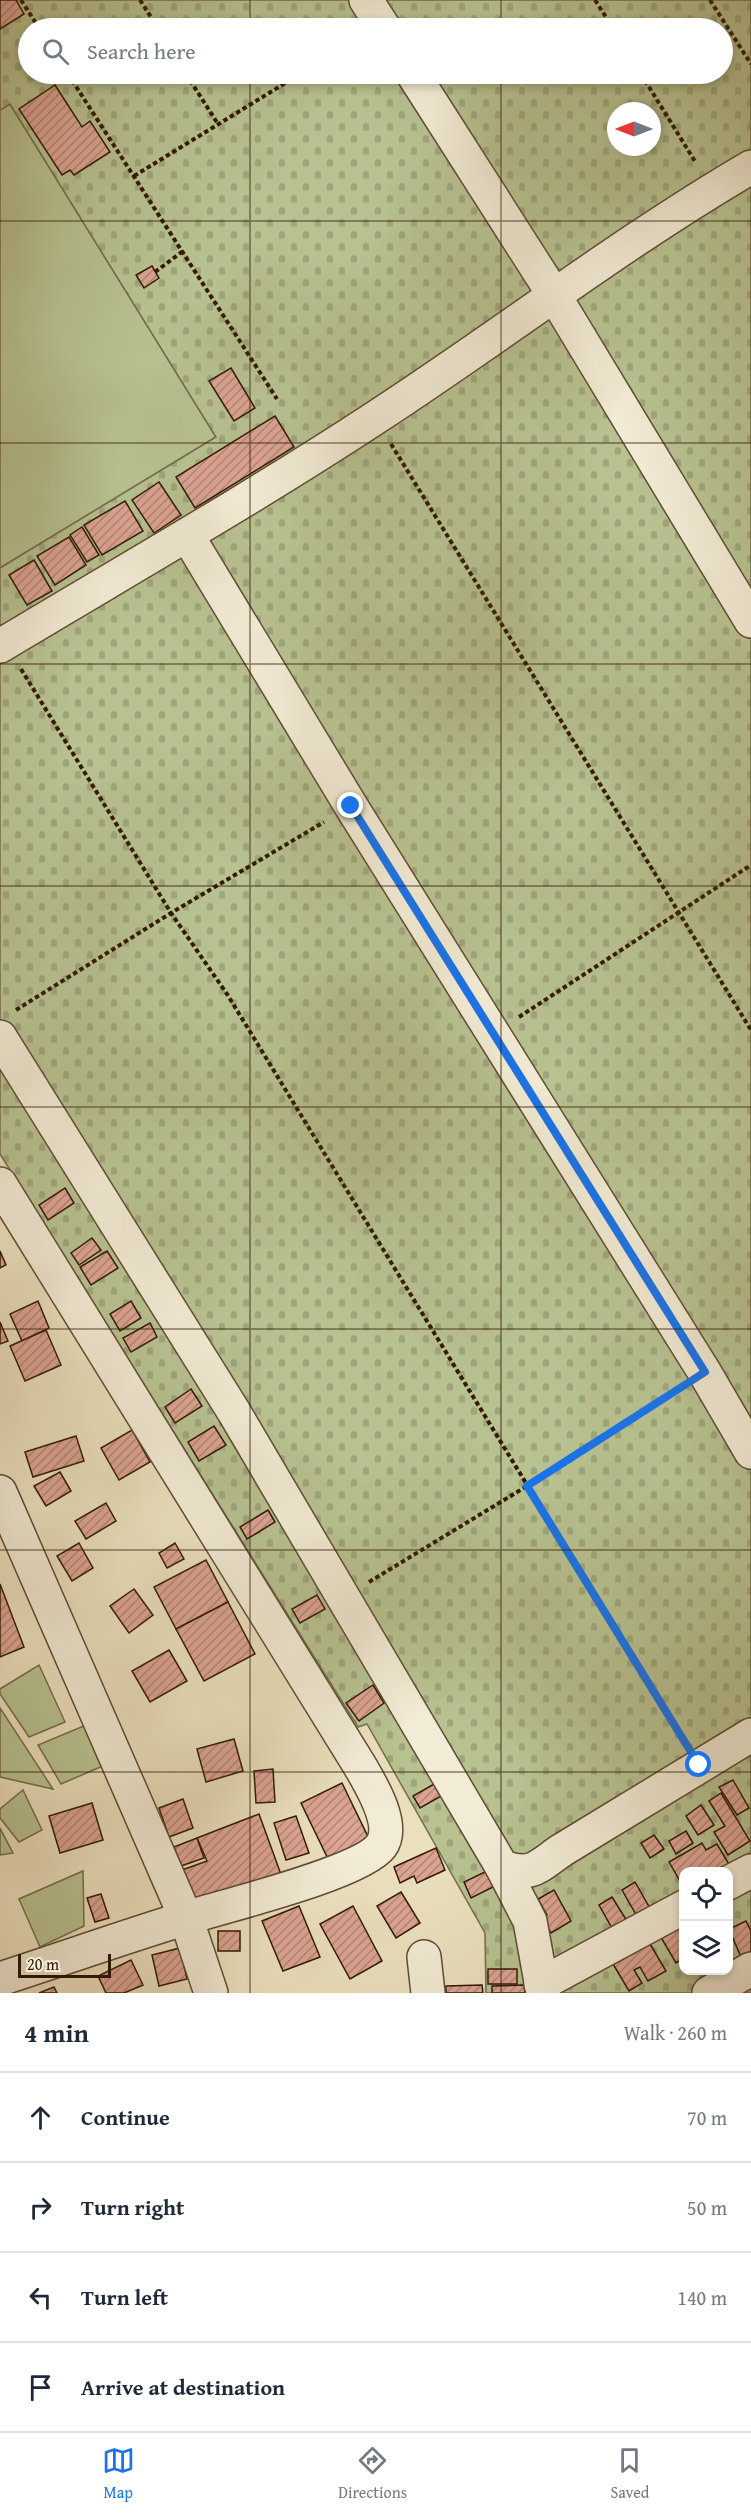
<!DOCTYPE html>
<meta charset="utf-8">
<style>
:root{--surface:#fff;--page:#f6f6f7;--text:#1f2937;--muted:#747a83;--line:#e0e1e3;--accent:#1a73e8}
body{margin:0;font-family:"Gentium Book Plus",serif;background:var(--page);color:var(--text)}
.controls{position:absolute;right:18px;bottom:18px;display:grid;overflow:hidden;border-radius:12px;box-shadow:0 3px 9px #0003}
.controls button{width:54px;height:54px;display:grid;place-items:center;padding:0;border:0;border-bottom:2px solid var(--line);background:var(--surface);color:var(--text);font:30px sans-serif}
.compass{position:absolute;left:607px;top:102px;width:54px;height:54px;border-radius:50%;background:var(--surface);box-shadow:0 3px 9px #0003;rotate:270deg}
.scale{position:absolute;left:18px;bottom:15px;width:93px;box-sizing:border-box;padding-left:6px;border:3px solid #321a05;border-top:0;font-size:16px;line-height:21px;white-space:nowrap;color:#321a05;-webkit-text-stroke:4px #f2ebd5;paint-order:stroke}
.stop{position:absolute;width:18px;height:18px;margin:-14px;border:4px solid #1a73e8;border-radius:50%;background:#fff}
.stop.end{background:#1a73e8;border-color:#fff;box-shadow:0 2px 6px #0008}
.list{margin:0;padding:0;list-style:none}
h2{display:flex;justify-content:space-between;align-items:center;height:78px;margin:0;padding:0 24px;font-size:26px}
h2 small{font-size:20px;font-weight:400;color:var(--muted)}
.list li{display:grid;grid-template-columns:39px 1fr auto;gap:18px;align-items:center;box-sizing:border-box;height:90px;padding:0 24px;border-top:2px solid var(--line)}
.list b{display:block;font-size:22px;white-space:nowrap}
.list em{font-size:20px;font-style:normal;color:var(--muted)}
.icon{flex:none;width:33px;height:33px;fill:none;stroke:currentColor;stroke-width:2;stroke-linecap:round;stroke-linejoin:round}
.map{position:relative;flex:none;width:751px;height:1993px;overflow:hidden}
.search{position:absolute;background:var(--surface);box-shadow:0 3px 9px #0003;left:18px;right:18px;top:18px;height:66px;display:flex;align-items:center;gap:15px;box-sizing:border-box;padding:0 21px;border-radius:33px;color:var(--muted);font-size:22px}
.sheet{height:438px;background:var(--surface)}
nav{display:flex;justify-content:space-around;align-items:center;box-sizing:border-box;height:84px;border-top:2px solid var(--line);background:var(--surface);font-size:16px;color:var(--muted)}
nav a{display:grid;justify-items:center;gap:3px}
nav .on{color:var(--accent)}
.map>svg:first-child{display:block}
.grass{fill:#b8c291;stroke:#756e4b;stroke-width:1.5}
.cemetery{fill:url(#cemetery-stones);stroke:#756e4b;stroke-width:1.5;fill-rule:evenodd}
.building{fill:url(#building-hatch);stroke:#321a05;stroke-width:1.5}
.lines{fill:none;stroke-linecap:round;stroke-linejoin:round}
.minor-casing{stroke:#604c33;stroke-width:36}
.path{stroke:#321a05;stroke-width:4;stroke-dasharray:4.5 3;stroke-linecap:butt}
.minor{stroke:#f2ebd5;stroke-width:33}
.route{stroke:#1a73e8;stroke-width:8}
.grid{fill:none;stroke:#321a05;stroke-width:1.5;stroke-opacity:0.55}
</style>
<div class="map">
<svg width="751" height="1993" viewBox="0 0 751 1993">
<defs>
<pattern id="cemetery-stones" width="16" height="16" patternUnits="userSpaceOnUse" patternTransform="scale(1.5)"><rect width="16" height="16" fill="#b8c291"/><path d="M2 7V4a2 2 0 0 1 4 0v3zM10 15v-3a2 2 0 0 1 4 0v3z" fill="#9fa67c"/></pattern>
<pattern id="building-hatch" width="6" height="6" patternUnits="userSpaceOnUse" patternTransform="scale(1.5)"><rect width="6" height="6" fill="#dca493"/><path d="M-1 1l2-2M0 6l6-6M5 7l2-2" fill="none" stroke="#b38576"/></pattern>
</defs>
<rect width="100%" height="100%" fill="#ebe0be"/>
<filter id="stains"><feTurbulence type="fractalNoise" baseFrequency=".00333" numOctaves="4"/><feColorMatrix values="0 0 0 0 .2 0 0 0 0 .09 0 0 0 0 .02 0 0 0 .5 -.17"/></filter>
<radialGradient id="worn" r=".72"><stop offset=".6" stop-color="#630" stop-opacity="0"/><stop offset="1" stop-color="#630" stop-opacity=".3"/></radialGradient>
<g class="grass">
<polygon points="10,104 216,437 0,568 0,110"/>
<polygon points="39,1665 65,1722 29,1737 0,1694 0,1689"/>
<polygon points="0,1708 53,1789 0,1777"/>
<polygon points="86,1725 105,1765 61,1784 38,1745"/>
<polygon points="23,1790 42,1830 19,1842 0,1818 0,1809"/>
<polygon points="0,1828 13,1853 0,1855"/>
<polygon points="83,1871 84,1926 40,1947 19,1899"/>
</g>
<path class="cemetery" d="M0 0H751V1993H486L485 1933 367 1724 358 1727 0 1154V568L216 437 10 104 0 110ZM28 28H722V74H28ZM616 111H652V147H616ZM684 1872H728V1970H684Z"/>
<g class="building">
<polygon points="0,0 16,0 24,14 0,29"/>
<polygon points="55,85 82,127 90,121 110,152 74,175 70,170 62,175 19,109"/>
<polygon points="152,266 159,278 144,288 136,275"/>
<polygon points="231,368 255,408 234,421 209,381"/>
<polygon points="275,416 294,447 195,508 176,477"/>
<polygon points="159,482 181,515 154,533 132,500"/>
<polygon points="125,501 143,531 102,555 84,525"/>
<polygon points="82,527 99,555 87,562 70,535"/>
<polygon points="69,537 86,565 55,585 37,556"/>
<polygon points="34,560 52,591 27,605 9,575"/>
<polygon points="65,1188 74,1203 48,1220 39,1205"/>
<polygon points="92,1238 101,1250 79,1265 71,1253"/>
<polygon points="0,1251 6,1265 0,1268"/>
<polygon points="107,1251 118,1268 91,1285 80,1267"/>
<polygon points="38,1301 49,1328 22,1341 10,1314"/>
<polygon points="131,1301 141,1318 120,1331 110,1314"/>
<polygon points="0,1322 8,1341 0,1344"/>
<polygon points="150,1323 157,1337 131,1352 123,1338"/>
<polygon points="46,1330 61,1365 25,1381 10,1346"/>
<polygon points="191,1389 202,1406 175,1423 165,1407"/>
<polygon points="214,1426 226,1445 199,1461 188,1442"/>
<polygon points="132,1430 150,1462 119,1480 101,1448"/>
<polygon points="76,1436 84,1461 33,1477 25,1452"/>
<polygon points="60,1472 71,1491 46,1506 34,1486"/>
<polygon points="106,1503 116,1521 86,1539 75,1521"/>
<polygon points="268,1510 275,1522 247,1539 240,1527"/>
<polygon points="79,1543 93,1568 72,1581 57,1556"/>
<polygon points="175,1543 184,1559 167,1568 159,1553"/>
<polygon points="206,1560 228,1602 176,1629 154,1587"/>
<polygon points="0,1584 24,1647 0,1657"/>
<polygon points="134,1589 153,1615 129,1633 110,1606"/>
<polygon points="317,1595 325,1609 300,1623 292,1609"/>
<polygon points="228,1602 255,1654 204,1681 176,1629"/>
<polygon points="169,1650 187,1681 150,1702 132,1671"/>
<polygon points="373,1685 384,1703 359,1721 346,1703"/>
<polygon points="234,1739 243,1771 206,1782 197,1749"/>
<polygon points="273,1769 275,1802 256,1803 254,1771"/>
<polygon points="733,1780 749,1808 737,1815 719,1787"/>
<polygon points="342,1783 372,1845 331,1865 301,1803"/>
<polygon points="436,1783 443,1795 420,1808 413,1796"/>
<polygon points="721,1793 750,1841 728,1855 714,1832 725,1826 709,1801"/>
<polygon points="183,1799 193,1828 169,1837 159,1808"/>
<polygon points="92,1803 103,1840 60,1853 49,1816"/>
<polygon points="701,1805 714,1825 698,1835 686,1816"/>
<polygon points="259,1814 283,1880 197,1911 182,1870 207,1861 197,1838"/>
<polygon points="296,1816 309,1853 286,1860 274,1823"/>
<polygon points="686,1831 693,1843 676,1854 669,1841"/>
<polygon points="654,1835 664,1849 650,1858 641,1843"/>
<polygon points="197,1838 204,1858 181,1866 174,1847"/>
<polygon points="702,1843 706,1850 717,1844 730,1866 720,1872 684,1872 684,1888 669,1862"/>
<polygon points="436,1848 445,1870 417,1883 414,1876 400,1883 394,1867"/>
<polygon points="487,1871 495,1886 471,1898 464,1882"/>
<polygon points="635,1882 651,1910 638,1918 622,1890"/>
<polygon points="554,1890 571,1921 551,1933 543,1918 547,1915 538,1899"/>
<polygon points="401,1892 420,1923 396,1938 377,1906"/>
<polygon points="101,1894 109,1918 95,1922 87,1898"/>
<polygon points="612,1897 627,1921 613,1930 599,1905"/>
<polygon points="299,1906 320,1957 283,1971 262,1921"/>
<polygon points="353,1906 382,1961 350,1979 320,1924"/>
<polygon points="746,1921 751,1931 751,1952 741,1957 729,1929"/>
<polygon points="677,1923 684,1934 684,1958 676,1963 659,1934"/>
<rect x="218" y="1931" width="22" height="20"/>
<polygon points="646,1937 666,1971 648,1981 640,1967 634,1970 642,1983 629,1991 610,1959"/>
<polygon points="180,1948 187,1979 159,1986 152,1955"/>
<polygon points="131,1960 143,1985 124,1993 106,1993 98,1976"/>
<rect x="488" y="1969" width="29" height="15"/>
<polygon points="482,1985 483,1993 446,1993 446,1986"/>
<polygon points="524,1985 525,1993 492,1993 492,1986"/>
<polygon points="54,1987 57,1993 39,1993"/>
</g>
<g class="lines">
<g class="minor-casing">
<g id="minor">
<polyline points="366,0 384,28"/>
<polyline points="413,74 554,295 751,621"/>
<polyline points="187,535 351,806 705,1373 751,1452"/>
<path d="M0 646C125 571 253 498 375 418 501 336 621 243 751 167"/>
<path d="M0 1037 234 1412 502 1867C533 1877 537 1867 562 1850L751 1735"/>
<path d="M0 1184 360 1766C371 1785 396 1825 381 1846 361 1873 224 1906 186 1918 124 1937 62 1959 0 1979"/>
<polyline points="0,1492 186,1918 211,1993"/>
<polyline points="502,1867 530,1921 543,1993"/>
<polyline points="728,1883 751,1871"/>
<polyline points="424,1957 428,1993"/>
<polyline points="541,1984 684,1907"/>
<polyline points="709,1993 751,1969"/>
</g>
</g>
<g class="path">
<polyline points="21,0 39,28"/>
<polyline points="140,0 158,28"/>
<polyline points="595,0 613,28"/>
<polyline points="710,0 751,64"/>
<polyline points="68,74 277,399"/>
<polyline points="186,74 218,124"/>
<polyline points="641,74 696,163"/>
<polyline points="134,176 300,74"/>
<polyline points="155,272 183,251"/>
<polyline points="391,444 751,1030"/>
<polyline points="21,669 171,913 227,994 683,1740"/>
<polyline points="16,1010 171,913 324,822"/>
<polyline points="519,1017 751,865"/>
<polyline points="369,1582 527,1486 678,1389"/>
</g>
<use href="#minor" class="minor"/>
</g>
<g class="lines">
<polyline class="route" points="351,806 705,1372 527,1486 699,1765"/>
</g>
<path class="grid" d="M250 0V28M501 0V28M250 74V1993M501 74V1993M0 221H751M0 443H751M0 664H751M0 886H751M0 1107H751M0 1329H751M0 1550H751M0 1772H751"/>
<rect width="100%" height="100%" filter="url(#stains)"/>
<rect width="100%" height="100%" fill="url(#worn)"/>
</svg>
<div class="controls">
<button><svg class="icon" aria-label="locate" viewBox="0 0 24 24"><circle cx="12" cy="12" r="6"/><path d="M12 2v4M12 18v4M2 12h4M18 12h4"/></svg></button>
<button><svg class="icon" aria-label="layers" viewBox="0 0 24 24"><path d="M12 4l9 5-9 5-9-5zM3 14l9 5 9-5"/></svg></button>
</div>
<svg class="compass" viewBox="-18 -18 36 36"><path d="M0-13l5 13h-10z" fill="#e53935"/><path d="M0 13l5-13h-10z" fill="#747a83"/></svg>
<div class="scale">20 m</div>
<div class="stop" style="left:699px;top:1765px"></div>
<div class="stop end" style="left:351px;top:806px"></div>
<div class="search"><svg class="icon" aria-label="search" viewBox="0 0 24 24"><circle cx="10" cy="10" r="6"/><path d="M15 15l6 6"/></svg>Search here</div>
</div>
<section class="sheet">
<h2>4 min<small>Walk · 260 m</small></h2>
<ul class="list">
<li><svg class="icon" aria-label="ahead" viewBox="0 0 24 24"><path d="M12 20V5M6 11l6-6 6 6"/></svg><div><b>Continue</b></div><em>70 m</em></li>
<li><svg class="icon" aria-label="right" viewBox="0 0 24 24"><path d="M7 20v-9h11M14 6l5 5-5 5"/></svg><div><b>Turn right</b></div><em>50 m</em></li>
<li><svg class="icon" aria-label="left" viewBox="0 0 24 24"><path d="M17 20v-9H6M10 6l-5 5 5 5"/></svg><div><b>Turn left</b></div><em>140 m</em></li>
<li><svg class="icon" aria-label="arrive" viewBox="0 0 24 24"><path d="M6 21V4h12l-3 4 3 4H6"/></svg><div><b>Arrive at destination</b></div></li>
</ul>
</section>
<nav>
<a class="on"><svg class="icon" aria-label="map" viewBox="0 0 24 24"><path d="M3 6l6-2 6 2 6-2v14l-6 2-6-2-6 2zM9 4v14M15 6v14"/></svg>Map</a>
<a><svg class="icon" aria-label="directions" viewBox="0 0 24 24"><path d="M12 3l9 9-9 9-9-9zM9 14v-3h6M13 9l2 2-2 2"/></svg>Directions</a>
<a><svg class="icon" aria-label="saved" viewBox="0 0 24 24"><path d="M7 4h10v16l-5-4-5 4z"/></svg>Saved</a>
</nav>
